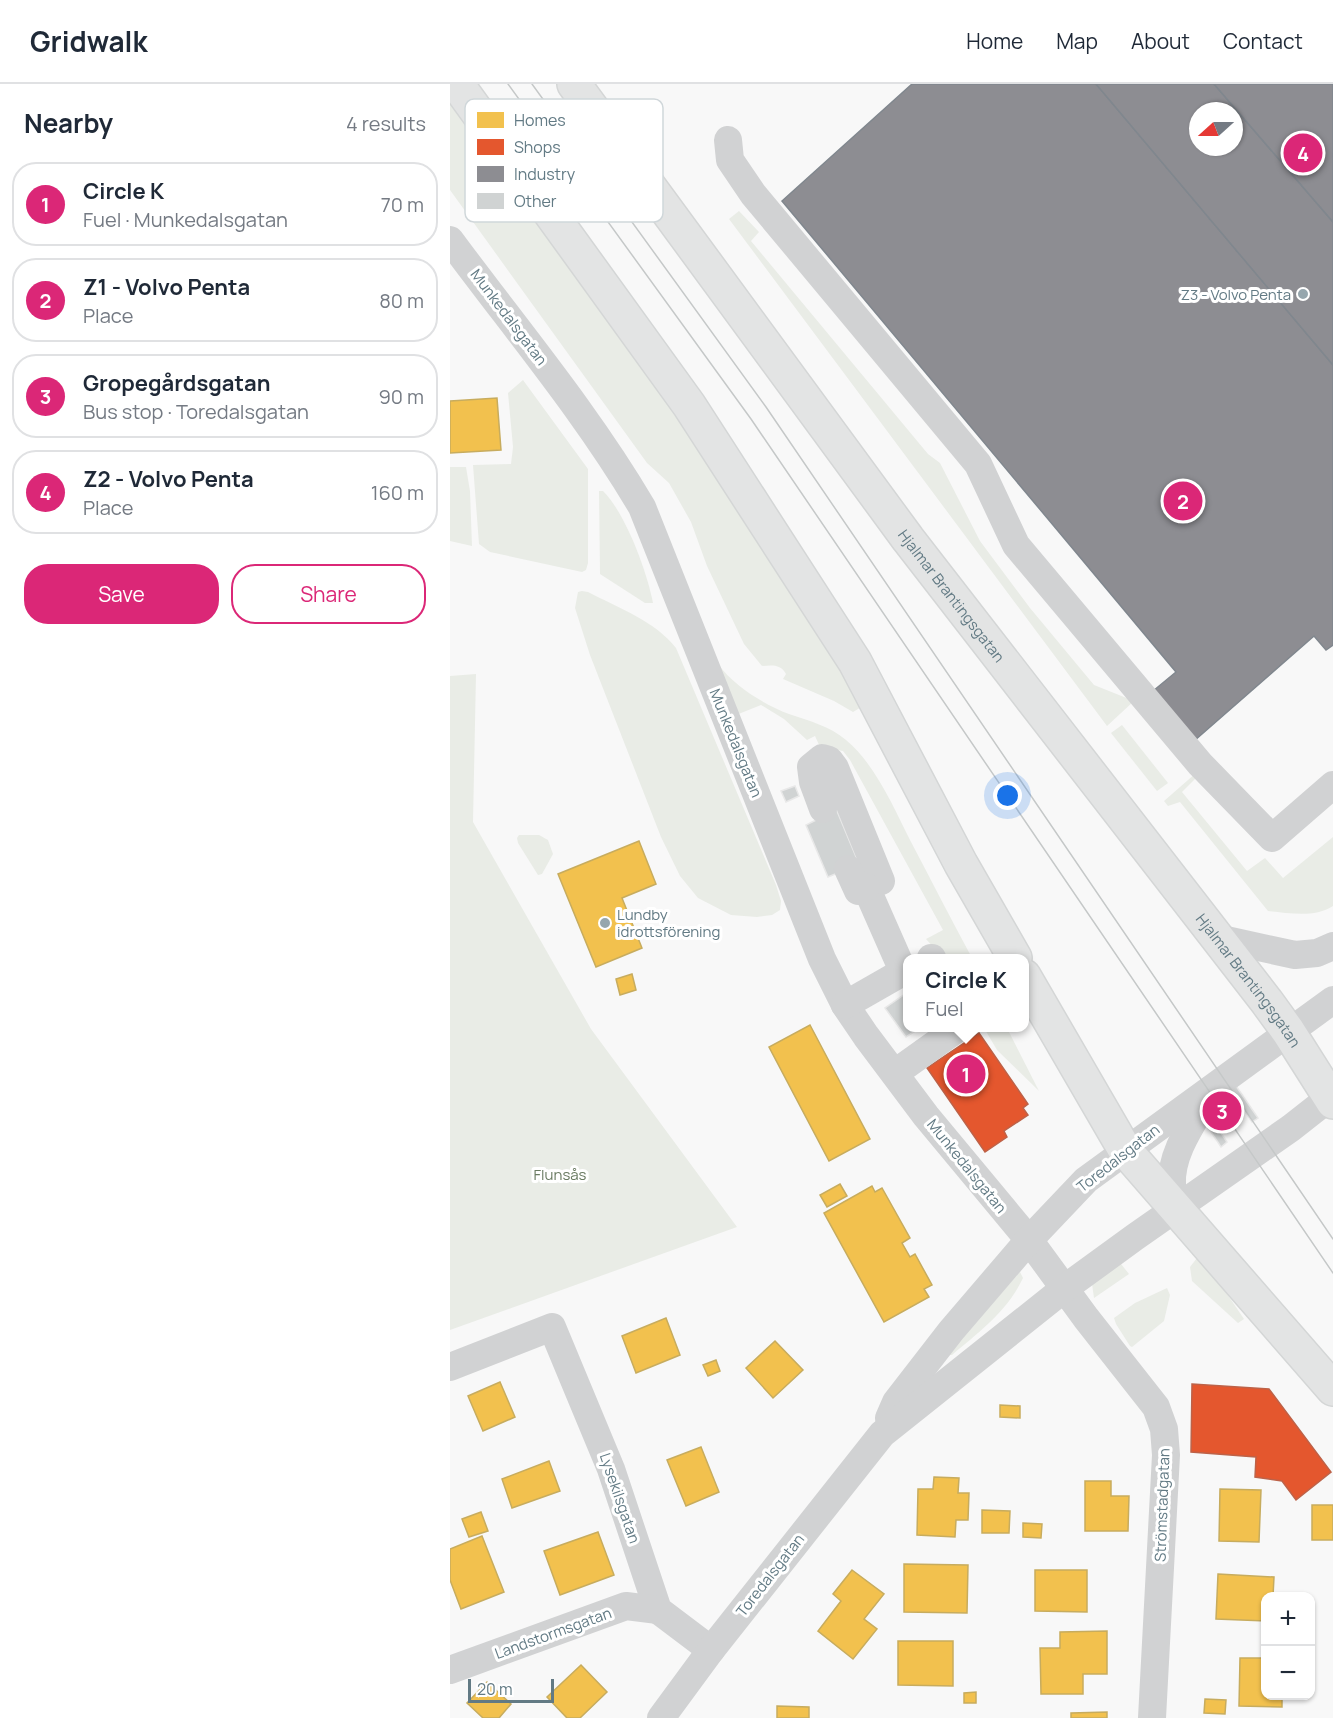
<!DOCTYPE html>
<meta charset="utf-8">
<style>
:root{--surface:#fff;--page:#f2f2f3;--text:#1f2937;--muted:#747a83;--line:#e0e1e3;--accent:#db2777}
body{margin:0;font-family:Manrope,sans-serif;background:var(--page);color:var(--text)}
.controls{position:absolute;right:18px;bottom:18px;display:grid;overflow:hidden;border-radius:12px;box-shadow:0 2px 4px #0004}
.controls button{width:54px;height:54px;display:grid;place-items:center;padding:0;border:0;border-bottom:2px solid var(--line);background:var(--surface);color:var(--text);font:30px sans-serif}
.compass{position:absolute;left:739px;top:18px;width:54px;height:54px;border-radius:50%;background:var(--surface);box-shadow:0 2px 4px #0004;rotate:249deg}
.scale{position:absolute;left:18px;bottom:15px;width:86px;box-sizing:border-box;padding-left:6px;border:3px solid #627a84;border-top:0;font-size:16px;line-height:21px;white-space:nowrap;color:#627a84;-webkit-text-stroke:4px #fff;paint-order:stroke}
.you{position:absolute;left:558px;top:712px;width:21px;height:21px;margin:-15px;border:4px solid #fff;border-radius:50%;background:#1a73e8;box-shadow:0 0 0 9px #1a73e833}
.badge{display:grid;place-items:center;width:39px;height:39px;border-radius:50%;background:var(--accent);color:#fff;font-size:20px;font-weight:700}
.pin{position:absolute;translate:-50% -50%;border:3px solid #fff;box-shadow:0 2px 6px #0006}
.popup{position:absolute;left:453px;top:870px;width:126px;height:78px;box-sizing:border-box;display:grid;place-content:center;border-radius:12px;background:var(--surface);filter:drop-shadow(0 2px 4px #0005);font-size:20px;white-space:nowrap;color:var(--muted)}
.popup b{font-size:22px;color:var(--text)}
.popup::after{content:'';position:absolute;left:50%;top:100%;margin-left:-12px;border:12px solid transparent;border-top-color:var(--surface)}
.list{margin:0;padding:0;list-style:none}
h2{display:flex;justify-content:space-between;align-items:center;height:78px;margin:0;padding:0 24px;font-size:26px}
h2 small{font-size:20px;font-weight:400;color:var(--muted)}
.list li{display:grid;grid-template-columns:39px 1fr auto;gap:18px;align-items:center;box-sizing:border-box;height:84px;margin:0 12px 12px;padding:0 12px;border:2px solid var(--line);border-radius:24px}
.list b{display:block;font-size:22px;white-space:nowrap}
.list p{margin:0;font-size:20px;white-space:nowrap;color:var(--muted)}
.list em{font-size:20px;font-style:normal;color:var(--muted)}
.actions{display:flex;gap:12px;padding:18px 24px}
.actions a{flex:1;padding:14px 0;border:2px solid var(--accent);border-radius:24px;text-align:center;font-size:21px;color:var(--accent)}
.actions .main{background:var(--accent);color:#fff}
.map{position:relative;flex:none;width:883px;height:1634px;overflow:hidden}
header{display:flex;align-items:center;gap:36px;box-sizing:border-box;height:84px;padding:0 30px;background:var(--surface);border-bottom:2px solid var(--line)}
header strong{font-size:28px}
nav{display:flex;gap:33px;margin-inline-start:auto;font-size:21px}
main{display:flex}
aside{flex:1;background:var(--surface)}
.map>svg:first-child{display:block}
.green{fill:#e9ece6}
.homes{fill:#f2c14e;stroke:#c7ac5e;stroke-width:1.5}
.shops{fill:#e4572e;stroke:#bd6248;stroke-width:1.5}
.industry{fill:#8d8d92;stroke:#80878e;stroke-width:1.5;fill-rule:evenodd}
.building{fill:#d0d3d3;stroke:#e8e8e8;stroke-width:1.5}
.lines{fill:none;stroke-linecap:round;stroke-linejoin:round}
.major-casing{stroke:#d4d6d6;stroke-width:36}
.minor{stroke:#d1d2d3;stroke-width:28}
.major{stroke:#e3e4e4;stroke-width:33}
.tram{stroke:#c5c8c8;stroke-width:1.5}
.poi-dot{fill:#96a6ad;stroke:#fff;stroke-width:2}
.labels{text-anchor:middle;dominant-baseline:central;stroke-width:6;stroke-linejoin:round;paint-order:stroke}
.poi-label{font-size:15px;fill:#627a84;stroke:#fff;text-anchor:end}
.street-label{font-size:15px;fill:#627a84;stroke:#fff}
.park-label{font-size:15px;fill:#6a7b62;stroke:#fff}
.key{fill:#fff;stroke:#d0d7da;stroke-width:1.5}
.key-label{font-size:16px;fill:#627a84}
</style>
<header>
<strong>Gridwalk</strong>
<nav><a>Home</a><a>Map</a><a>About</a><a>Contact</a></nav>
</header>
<main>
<aside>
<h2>Nearby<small>4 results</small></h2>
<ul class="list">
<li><span class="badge">1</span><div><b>Circle K</b><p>Fuel · Munkedalsgatan</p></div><em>70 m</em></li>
<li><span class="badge">2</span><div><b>Z1 - Volvo Penta</b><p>Place</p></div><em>80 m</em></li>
<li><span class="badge">3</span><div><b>Gropegårdsgatan</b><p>Bus stop · Toredalsgatan</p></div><em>90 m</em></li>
<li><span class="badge">4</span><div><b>Z2 - Volvo Penta</b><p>Place</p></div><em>160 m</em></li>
</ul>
<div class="actions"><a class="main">Save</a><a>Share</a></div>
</aside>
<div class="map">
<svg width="883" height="1634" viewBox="0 0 883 1634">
<rect width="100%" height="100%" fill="#f8f8f8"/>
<g class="green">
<path d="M0 17 220 321 415 621 403 628 384 617 333 595 336 590C331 580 322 581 312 582L294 560 257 482 241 438 219 399 197 379 0 106Z"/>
<polygon points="289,127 309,148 301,157 478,370 490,379 530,457 580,524 644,601 684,617 657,642 279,135"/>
<polygon points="73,296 138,385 138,479 136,486 132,488 40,468 29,460 23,381 61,380 63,363 58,309"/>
<polygon points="0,383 16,383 20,407 22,462 0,457"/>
<path d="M149 407H153C176 430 197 488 203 519H195L150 490Z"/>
<path d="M132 507 138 508C169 524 205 537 226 564L326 801 331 817 330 826 322 831 307 833 281 831 248 814 230 792 211 753 140 571 125 524 128 508Z"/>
<path d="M268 580C284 602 313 620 339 630 359 637 380 642 396 656 425 680 444 724 460 756 481 796 501 835 522 874H493L476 855 493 846 400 676 393 667 370 663 365 652 357 656 334 635 311 621 286 631Z"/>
<polygon points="26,590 23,738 141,945 287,1143 0,1246 0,592"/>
<polygon points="672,641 718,699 707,707 661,649"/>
<path d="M746 689 748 692 732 708 797 787 815 774 833 794 883 753V822C865 834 839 829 818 827L730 718 718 722 714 717Z"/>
<polygon points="69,751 89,751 98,756 103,770 92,790 88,791 68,759 67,754"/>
<polygon points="534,944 557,944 589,1007 547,966"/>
<polygon points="747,1174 773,1204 794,1235 788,1239 742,1197 740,1183"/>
<polygon points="667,1175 679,1190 644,1214 642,1200"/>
<path d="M570 1188 573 1194C557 1228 529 1248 502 1271H496Z"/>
<polygon points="717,1204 720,1211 714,1237 682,1263 680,1262 666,1240 664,1234 685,1219"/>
</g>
<g class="homes">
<polygon points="47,314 51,366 0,369 0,317"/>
<polygon points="189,757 206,800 172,814 192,864 146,883 108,790"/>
<polygon points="182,890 186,906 170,911 166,895"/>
<polygon points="360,941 420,1055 379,1077 319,963"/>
<polygon points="390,1100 397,1112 377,1123 370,1111"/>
<polygon points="422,1102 425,1108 432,1104 460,1154 452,1159 460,1173 465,1170 482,1201 474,1205 479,1213 434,1238 374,1129"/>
<polygon points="216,1234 230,1271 186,1289 172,1252"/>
<polygon points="325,1257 353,1286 323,1314 296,1284"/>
<polygon points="266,1276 270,1287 258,1292 253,1281"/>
<polygon points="50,1298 65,1333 33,1347 18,1312"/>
<polygon points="550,1321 570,1322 570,1334 550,1333"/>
<polygon points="251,1363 269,1408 236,1422 217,1376"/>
<polygon points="99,1377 110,1407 62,1424 52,1395"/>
<polygon points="484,1393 509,1394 508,1409 519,1409 518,1436 506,1436 505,1453 467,1451 468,1405 483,1405"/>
<polygon points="635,1397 661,1397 661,1412 679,1412 678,1447 635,1447"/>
<polygon points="770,1405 811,1406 809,1458 769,1457"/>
<rect x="862" y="1421" width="21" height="35"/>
<polygon points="532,1426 560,1427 559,1449 532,1449"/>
<polygon points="31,1428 38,1447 19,1453 12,1435"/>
<polygon points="573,1439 592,1440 591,1454 573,1453"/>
<polygon points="148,1448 164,1491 110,1511 94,1467"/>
<polygon points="32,1452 54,1508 11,1525 0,1496 0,1465"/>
<polygon points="454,1480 518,1481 517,1529 454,1528"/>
<polygon points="402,1486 434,1510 414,1535 427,1545 403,1575 368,1547 391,1517 383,1510"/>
<polygon points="585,1486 637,1486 637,1528 585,1527"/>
<polygon points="768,1490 824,1493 823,1512 816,1512 816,1537 766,1535"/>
<polygon points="657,1547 657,1590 633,1590 633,1610 591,1610 590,1564 610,1564 610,1548"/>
<polygon points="448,1557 503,1557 503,1602 448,1601"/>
<polygon points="790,1574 816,1574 816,1612 832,1612 832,1623 789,1622"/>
<polygon points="131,1581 157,1608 130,1634 117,1634 97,1613"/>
<polygon points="37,1598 61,1620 49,1634 33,1634 17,1619"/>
<polygon points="526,1608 526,1619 514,1619 514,1609"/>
<polygon points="755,1615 776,1616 775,1630 754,1629"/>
<polygon points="327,1622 359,1623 359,1634 327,1634"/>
<polygon points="657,1628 657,1634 621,1634 621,1629"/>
</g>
<g class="shops">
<polygon points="529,949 578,1020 573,1024 578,1031 554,1047 557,1053 535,1068 477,984"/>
<polygon points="742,1300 819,1305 881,1388 846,1416 832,1397 805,1393 806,1373 741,1368"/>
</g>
<g class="industry">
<polygon points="462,0 646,0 883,281 883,561 876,566 864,552 744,657 703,607 726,588 332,117"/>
<path d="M646 0H764L883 138V281ZM748 27H784V63H748Z"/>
<polygon points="764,0 883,0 883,138"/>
</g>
<g class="building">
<polygon points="345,702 349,712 336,718 331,707"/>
<polygon points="384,720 409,780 378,793 356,741 366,736"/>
<polygon points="458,908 458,944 470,944 456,953 435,924"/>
<polygon points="784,999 808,1034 802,1038 778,1003"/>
<polygon points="752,1020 777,1058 771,1063 745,1024"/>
</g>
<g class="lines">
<g class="major-casing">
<g id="major">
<polyline points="7,0 239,321 405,578 511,780 565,874"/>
<path id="s1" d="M124 0 458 455 817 918 838 947 883 1018"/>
<polyline points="574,892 675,1066 883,1305"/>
</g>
</g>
<g class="minor">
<polyline points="278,56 280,76 303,110 528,380 566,461 750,680 822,754 883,701"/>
<path d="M0 156C65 244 136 328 192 423L372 875 395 921 416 952 476 1032 579 1156 636 1234 706 1323 714 1345 716 1371 702 1634"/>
<polyline points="373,725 363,698 361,683 372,674 379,676 385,684 431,797 416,803 453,887"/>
<polyline points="398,785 408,807 416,803"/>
<polyline points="767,854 845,871 867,869 883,862"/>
<polyline points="481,874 482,874"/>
<polyline points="395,921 458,885"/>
<polyline points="445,989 508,944"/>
<path d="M726 1124C725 1116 722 1108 722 1101 720 1068 745 1036 760 1009"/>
<polyline points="0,1283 102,1243 161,1385 208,1526 261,1566"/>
<polyline points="439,1334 446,1318 501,1247 579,1156 636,1096 883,916"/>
<polyline points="0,1586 176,1522 208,1526"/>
<polyline points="211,1634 261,1566 432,1350 615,1204 685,1153 841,1044 883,1011"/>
</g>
<use href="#major" class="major"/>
<g class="tram">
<polyline points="58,0 301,335 883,1189"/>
<polyline points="82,0 316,323 883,1155"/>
</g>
</g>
<g class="poi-dot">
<circle cx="853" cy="210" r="6"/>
<circle cx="155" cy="839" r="6"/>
</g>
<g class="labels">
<g class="poi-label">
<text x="841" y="210">Z3 - Volvo Penta</text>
<text x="167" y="830" text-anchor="start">Lundby<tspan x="167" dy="17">idrottsförening</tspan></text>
</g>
<g class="street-label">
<text transform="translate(59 233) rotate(53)">Munkedalsgatan</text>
<text stroke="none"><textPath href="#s1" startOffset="636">Hjalmar Brantingsgatan</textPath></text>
<text transform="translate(286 659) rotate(68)">Munkedalsgatan</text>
<text stroke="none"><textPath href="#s1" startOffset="1122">Hjalmar Brantingsgatan</textPath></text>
<text transform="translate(668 1074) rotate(-38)">Toredalsgatan</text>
<text transform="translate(517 1082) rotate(51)">Munkedalsgatan</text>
<text transform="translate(170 1414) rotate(71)">Lysekilsgatan</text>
<text transform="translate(712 1421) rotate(-88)">Strömstadgatan</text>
<text transform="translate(320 1491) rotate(-52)">Toredalsgatan</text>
<text transform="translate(103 1549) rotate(-20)">Landstormsgatan</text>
</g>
<g class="park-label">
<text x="110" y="1090">Flunsås</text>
</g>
</g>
<rect x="15" y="15" width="198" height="123" rx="9" class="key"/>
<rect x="27" y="28" width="27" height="16" fill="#f2c14e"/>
<rect x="27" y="55" width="27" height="16" fill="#e4572e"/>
<rect x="27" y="82" width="27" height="16" fill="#8d8d92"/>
<rect x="27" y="109" width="27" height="16" fill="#d0d3d3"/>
<g class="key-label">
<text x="64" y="42">Homes</text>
<text x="64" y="69">Shops</text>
<text x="64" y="96">Industry</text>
<text x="64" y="123">Other</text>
</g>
</svg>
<div class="controls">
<button>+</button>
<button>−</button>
</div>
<svg class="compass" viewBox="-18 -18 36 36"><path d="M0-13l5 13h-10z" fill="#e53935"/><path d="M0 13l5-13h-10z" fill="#747a83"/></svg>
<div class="scale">20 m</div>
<div class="you"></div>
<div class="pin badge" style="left:516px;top:990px">1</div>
<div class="popup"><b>Circle K</b>Fuel</div>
<div class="pin badge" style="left:733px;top:417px">2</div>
<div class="pin badge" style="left:772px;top:1027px">3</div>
<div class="pin badge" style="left:853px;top:69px">4</div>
</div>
</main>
